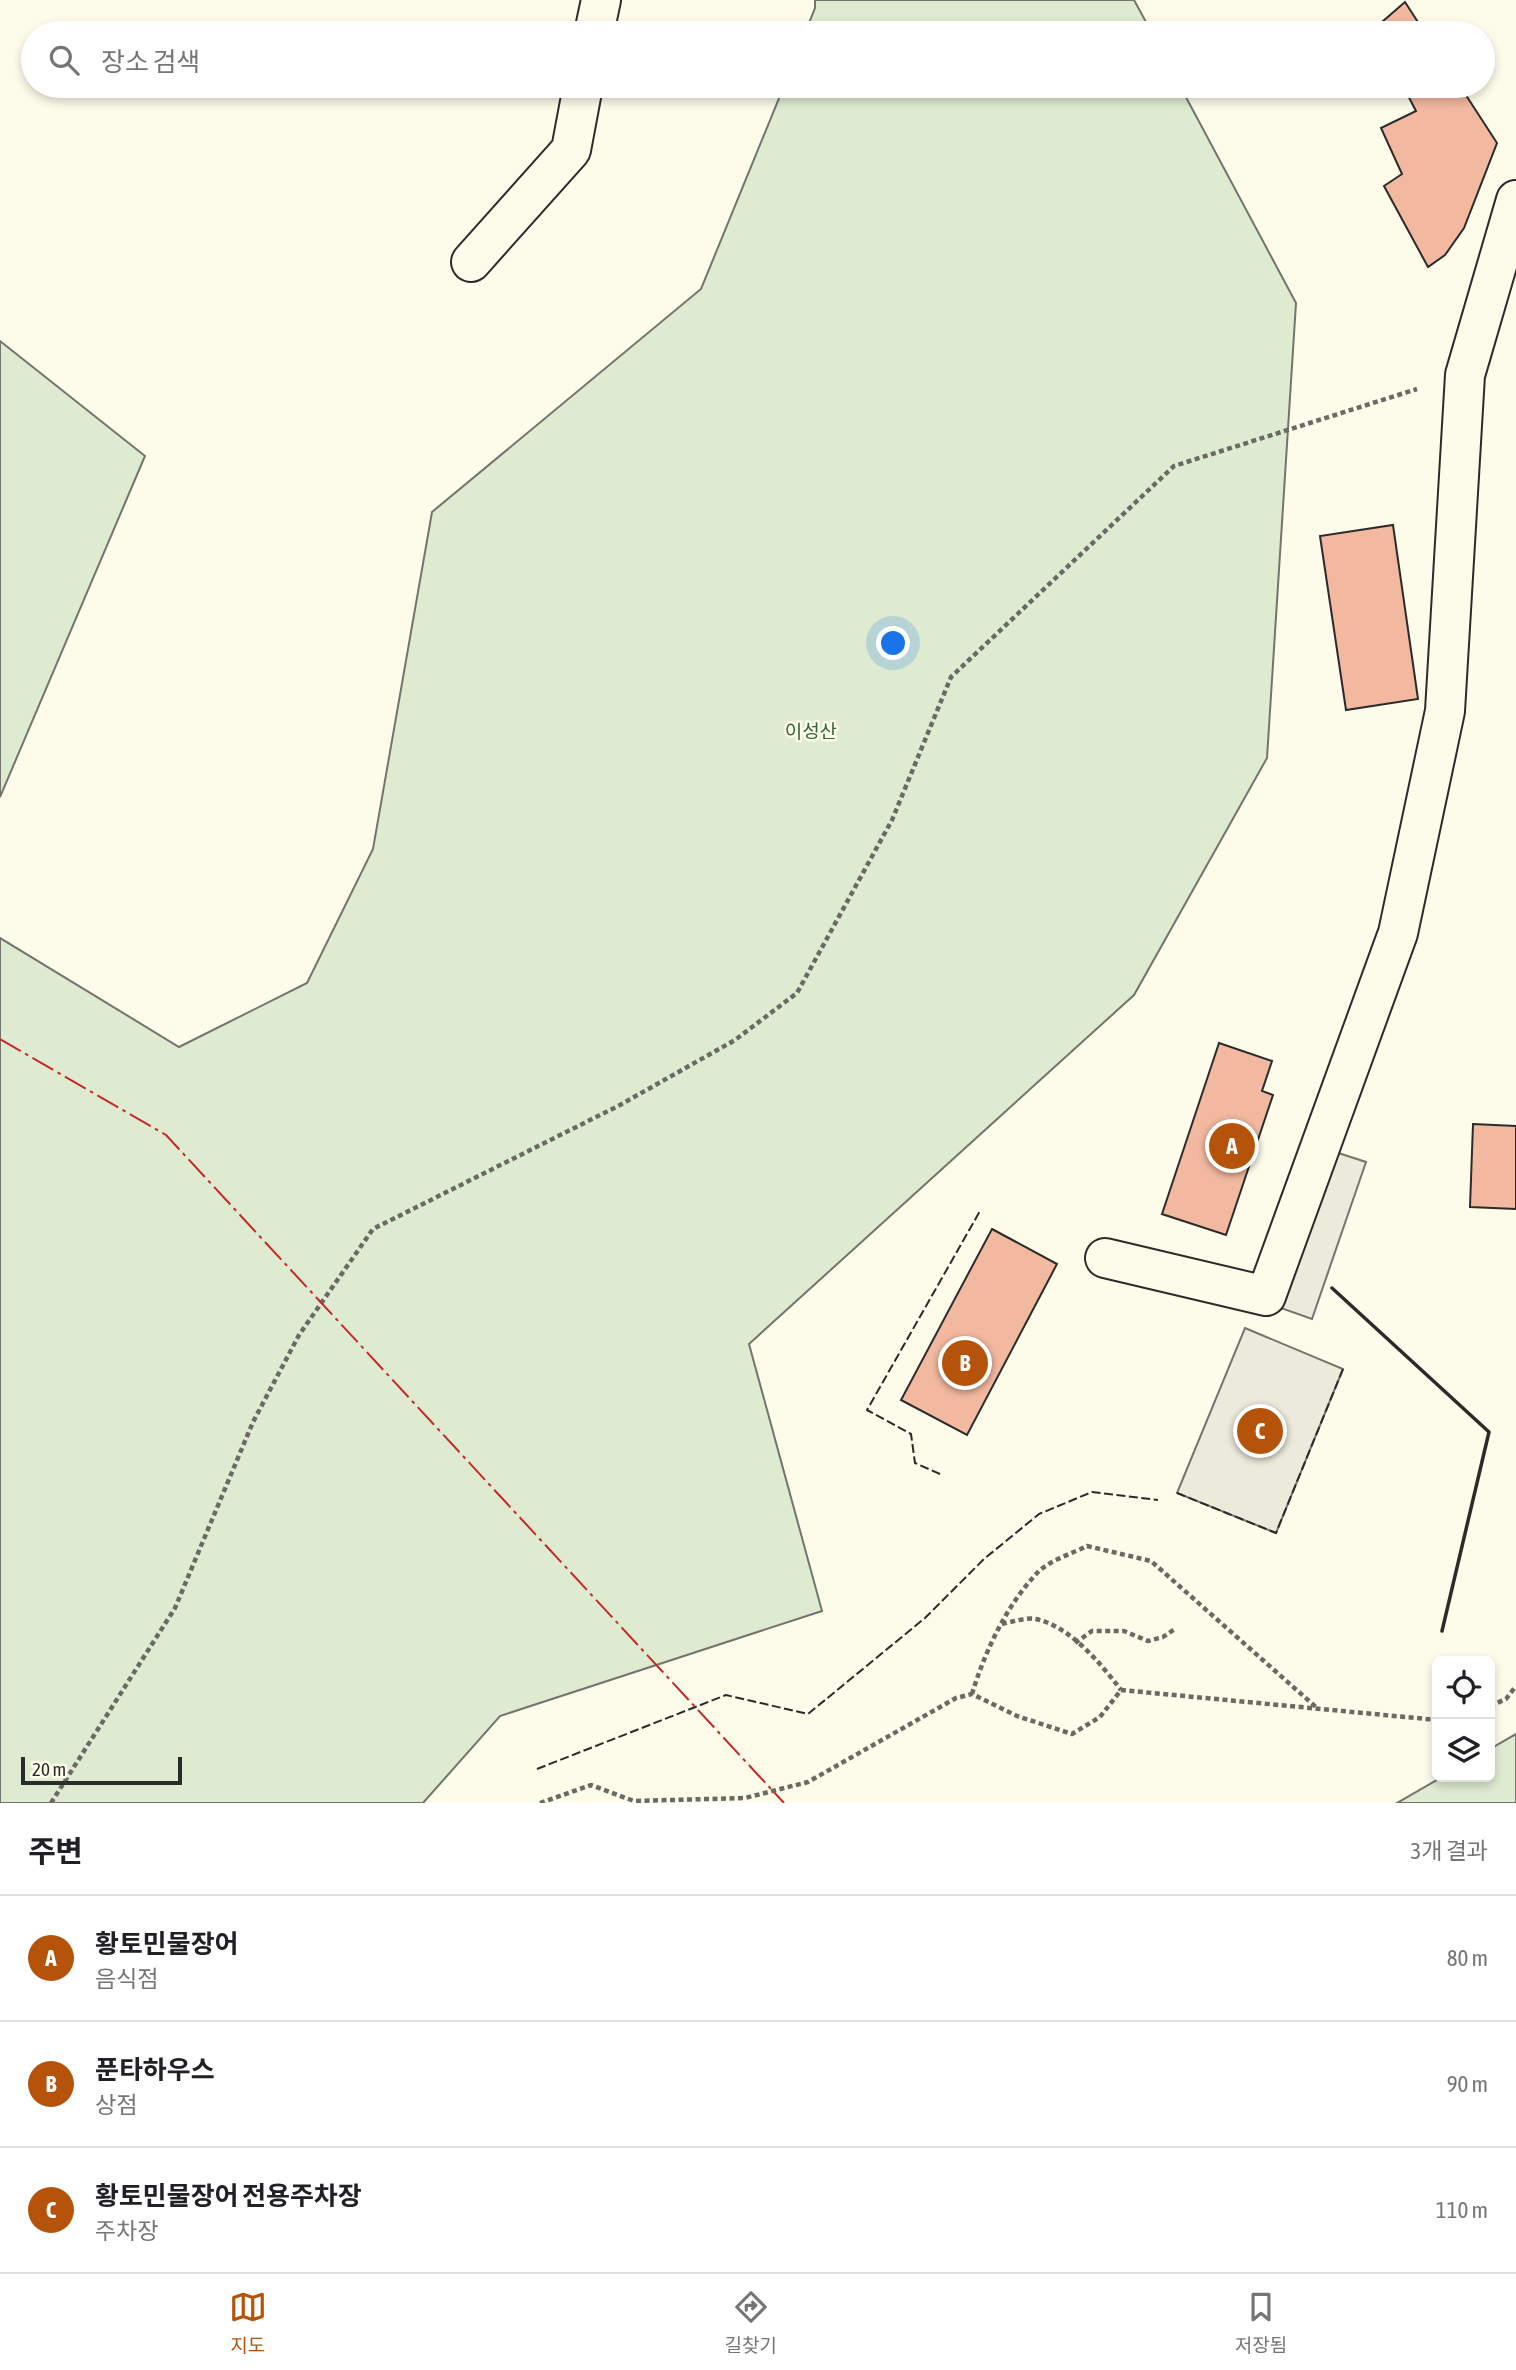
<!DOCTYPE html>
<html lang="ko">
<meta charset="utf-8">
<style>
:root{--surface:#fff;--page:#f2f2f2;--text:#202124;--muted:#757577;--line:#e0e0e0;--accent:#b45309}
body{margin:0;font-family:"Asap Condensed","Noto Sans KR",sans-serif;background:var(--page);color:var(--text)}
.controls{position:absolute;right:21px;bottom:21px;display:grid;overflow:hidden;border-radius:10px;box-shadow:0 4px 10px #0003}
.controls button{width:63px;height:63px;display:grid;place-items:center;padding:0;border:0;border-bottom:2px solid var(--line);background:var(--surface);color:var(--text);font:35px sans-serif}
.scale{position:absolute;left:21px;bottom:18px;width:161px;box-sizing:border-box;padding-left:7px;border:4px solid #2b2b2b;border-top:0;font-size:19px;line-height:24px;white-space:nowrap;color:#2b2b2b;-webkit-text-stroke:5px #fdfbea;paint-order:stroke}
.you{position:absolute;left:894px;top:644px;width:24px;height:24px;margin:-18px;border:5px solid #fff;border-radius:50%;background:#1a73e8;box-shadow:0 0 0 10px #1a73e833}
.badge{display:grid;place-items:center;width:46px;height:46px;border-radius:50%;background:var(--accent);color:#fff;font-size:23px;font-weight:700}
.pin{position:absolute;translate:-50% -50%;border:4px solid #fff;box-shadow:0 2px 7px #0006}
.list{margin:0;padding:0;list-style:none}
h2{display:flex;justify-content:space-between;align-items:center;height:91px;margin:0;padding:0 28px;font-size:30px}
h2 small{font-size:23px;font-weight:400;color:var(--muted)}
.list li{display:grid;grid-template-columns:46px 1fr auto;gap:21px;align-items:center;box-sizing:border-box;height:126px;padding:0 28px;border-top:2px solid var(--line)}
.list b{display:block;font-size:26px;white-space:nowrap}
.list p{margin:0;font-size:23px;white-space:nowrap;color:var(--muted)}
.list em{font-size:23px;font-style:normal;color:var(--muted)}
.icon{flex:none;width:38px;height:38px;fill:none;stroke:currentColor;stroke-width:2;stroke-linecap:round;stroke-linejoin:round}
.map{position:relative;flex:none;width:1516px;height:1803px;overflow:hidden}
.search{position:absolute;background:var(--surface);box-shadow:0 4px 10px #0003;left:21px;right:21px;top:21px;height:77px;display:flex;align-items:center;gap:18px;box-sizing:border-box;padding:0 24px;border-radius:38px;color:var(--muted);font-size:26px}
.sheet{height:469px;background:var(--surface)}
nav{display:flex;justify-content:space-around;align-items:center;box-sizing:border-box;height:98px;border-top:2px solid var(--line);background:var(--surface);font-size:19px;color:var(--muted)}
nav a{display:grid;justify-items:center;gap:4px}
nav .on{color:var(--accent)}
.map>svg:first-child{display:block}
.green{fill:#deebd1;stroke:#74746e;stroke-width:2}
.parking{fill:#eceadb;stroke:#74746e;stroke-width:2}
.building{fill:#f2b8a0;stroke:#2b2b2b;stroke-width:2}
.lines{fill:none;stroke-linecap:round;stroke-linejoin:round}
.minor-casing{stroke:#2b2b2b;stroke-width:42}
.path{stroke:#6a6964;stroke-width:4.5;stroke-dasharray:5 3.5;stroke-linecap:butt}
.minor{stroke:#fdfbea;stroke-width:38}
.fence{stroke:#2b2b2b;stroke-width:2;stroke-dasharray:9 3.5;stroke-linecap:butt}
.wall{stroke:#2b2b2b;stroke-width:3.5}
.power{stroke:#c62828;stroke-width:2;stroke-dasharray:24 5 3.5 5;stroke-linecap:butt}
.labels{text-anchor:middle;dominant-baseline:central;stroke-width:5;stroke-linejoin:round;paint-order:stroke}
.park-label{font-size:19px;fill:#34623c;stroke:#fdfbea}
</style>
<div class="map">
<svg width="1516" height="1803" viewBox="0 0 1516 1803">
<rect width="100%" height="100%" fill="#fdfbea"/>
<g class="green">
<polygon points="815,0 1134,0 1152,33 805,33 815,8"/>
<polygon points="784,86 1180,86 1296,303 1267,758 1134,995 749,1344 822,1611 500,1716 423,1803 0,1803 0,938 179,1047 307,983 373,849 432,512 701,289"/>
<polygon points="0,341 145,456 0,797"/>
<polygon points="1516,1734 1516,1803 1397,1803 1442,1777 1490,1777 1490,1749"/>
</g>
<g class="parking">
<polygon points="1329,1150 1366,1162 1312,1319 1275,1306"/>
<polygon points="1245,1328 1343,1369 1276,1533 1177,1493"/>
</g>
<g class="building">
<polygon points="1405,2 1425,33 1389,33 1382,22"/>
<polygon points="1403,86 1460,86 1497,143 1464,228 1445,255 1428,267 1384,186 1402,174 1381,128 1416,111"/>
<polygon points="1393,525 1418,699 1346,710 1320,536"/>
<polygon points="1219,1043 1272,1061 1262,1091 1273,1095 1226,1235 1162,1214"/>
<polygon points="1473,1124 1516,1126 1516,1209 1470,1207"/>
<polygon points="992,1229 1057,1264 967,1435 901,1400"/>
</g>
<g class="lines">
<g class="minor-casing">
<g id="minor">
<polyline points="594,33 601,0"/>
<polyline points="471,262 571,150 583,86"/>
<polyline points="1105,1258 1266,1296 1398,933 1445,711 1465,375 1516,200"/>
</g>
</g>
<g class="path">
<path d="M1002 1624C1012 1622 1026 1617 1036 1619 1071 1627 1100 1663 1121 1690"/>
<polyline points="1075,1643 1092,1631 1124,1631 1148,1641 1163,1637 1175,1629"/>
<path d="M972 1694C985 1651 1007 1604 1039 1571 1051 1560 1073 1553 1087 1546L1151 1561 1317 1708"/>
<polyline points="1490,1706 1506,1699 1516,1686"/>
<polyline points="51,1803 175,1608 253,1422 299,1335 373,1229 620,1105 735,1040 797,993 892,820 951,677 1174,466 1417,389"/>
<polyline points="540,1803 591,1785 634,1801 745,1798 808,1782 956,1698 972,1694 1017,1716 1072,1734 1100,1717 1121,1690 1437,1720"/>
</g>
<use href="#minor" class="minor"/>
<g class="fence">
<polyline points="940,1474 915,1463 911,1434 867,1410 980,1211"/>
<polyline points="1177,1493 1276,1533 1343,1369"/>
<polyline points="537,1769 726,1695 808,1714 925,1618 984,1559 1039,1514 1092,1492 1158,1500"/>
</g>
<polyline class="wall" points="1332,1288 1489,1432 1442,1631"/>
<polyline class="power" points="0,1039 166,1135 784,1803"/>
</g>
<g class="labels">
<g class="park-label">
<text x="811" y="731">이성산</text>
</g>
</g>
</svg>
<div class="controls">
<button><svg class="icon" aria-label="locate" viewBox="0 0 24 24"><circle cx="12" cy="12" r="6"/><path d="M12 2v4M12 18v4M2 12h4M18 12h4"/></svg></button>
<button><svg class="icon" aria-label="layers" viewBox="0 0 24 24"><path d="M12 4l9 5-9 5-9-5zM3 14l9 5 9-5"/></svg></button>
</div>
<div class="scale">20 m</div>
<div class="you"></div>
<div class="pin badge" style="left:1232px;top:1146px">A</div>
<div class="pin badge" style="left:965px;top:1363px">B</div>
<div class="pin badge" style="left:1260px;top:1431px">C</div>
<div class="search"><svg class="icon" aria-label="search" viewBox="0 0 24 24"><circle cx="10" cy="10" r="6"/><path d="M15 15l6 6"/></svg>장소 검색</div>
</div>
<section class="sheet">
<h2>주변<small>3개 결과</small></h2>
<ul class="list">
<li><span class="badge">A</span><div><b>황토민물장어</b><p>음식점</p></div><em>80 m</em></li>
<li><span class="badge">B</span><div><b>푼타하우스</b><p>상점</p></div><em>90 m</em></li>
<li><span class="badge">C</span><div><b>황토민물장어 전용주차장</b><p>주차장</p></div><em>110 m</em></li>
</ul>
</section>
<nav>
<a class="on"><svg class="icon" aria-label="map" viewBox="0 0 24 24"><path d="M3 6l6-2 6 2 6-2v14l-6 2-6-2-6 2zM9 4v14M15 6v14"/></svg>지도</a>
<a><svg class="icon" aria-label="directions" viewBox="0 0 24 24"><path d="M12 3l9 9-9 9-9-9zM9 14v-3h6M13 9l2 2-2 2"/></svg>길찾기</a>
<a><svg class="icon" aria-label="saved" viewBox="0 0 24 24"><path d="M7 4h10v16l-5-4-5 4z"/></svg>저장됨</a>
</nav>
